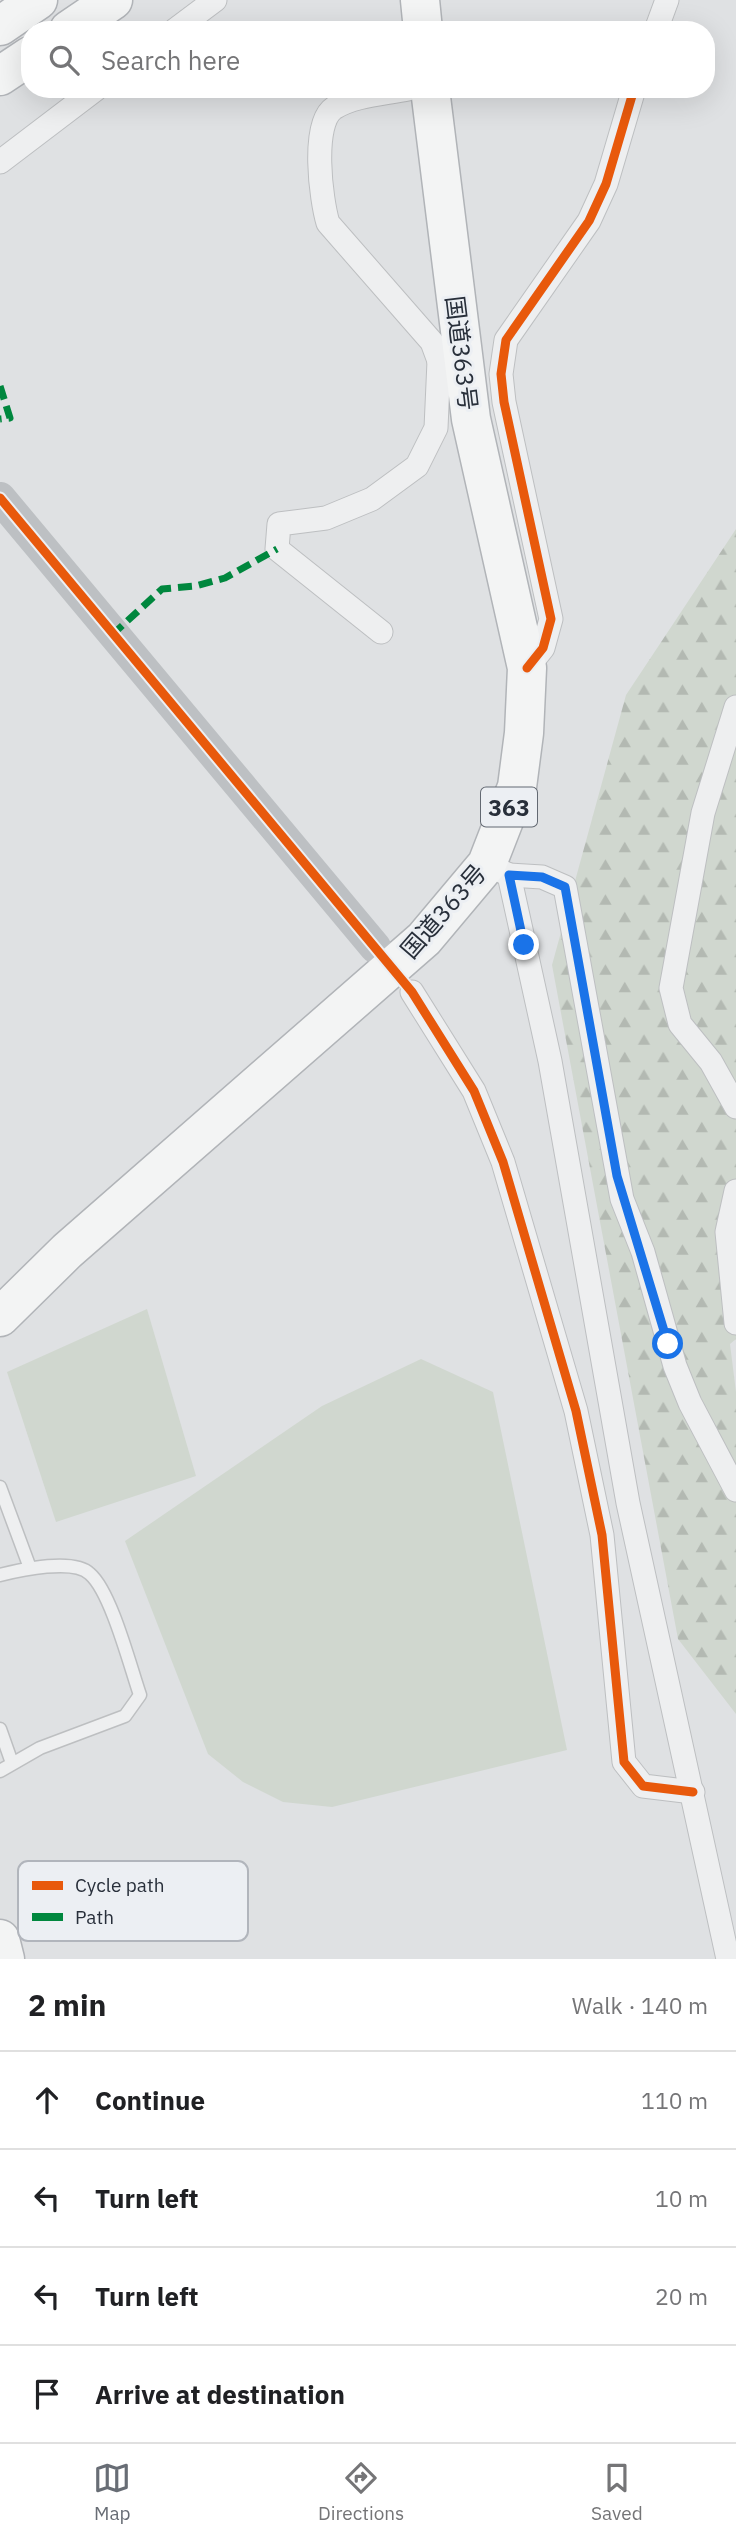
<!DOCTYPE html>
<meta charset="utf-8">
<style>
:root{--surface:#fff;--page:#f6f6f6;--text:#202124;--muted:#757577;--line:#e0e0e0;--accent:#686d75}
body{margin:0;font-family:"IBM Plex Sans","Noto Sans JP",sans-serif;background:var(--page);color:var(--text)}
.stop{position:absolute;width:21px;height:21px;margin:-16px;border:5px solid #1a73e8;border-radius:50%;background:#fff}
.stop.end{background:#1a73e8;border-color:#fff;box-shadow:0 2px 7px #0008}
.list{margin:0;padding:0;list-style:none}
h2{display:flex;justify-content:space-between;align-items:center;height:91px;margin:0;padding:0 28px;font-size:30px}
h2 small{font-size:23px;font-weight:400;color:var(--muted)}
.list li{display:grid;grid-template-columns:46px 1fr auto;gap:21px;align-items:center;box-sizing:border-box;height:98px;padding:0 28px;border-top:2px solid var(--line)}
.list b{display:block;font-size:26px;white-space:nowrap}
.list em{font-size:23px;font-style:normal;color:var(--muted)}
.icon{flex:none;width:38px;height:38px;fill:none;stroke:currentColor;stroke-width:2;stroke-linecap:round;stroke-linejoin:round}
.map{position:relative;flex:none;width:736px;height:1959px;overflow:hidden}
.search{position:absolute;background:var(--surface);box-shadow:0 7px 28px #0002;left:21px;right:21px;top:21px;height:77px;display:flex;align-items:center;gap:18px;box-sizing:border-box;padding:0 24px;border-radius:28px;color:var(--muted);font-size:26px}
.sheet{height:483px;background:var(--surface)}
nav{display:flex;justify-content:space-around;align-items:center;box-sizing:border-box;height:98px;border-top:2px solid var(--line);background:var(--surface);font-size:19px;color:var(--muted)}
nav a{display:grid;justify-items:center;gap:4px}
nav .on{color:var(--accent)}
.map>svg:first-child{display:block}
.forest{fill:url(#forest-firs)}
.garden{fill:#d0d7cf}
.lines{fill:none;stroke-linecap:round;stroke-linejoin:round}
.lane-casing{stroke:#bdbfc1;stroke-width:15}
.street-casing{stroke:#bdbfc1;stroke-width:25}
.highway-casing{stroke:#b1b4b8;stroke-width:41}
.lane{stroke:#eeeff0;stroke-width:12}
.street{stroke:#eeeff0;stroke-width:23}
.secondary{stroke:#bdc0c3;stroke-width:32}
.highway{stroke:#f3f4f4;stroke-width:38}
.quiet{stroke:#00873e;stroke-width:7;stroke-dasharray:14 7;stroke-linecap:butt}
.cycleway-casing{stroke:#eceff3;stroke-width:13}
.cycleway{stroke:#e8590c;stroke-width:9}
.route{stroke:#1a73e8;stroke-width:9}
.labels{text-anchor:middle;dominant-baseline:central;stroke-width:6;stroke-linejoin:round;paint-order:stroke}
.shield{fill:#eceff3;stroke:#636972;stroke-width:2}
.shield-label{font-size:23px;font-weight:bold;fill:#282f3a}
.street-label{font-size:24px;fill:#282f3a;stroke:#eceff3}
.key{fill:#eceff3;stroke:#b1b5bc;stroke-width:2}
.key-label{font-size:19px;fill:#282f3a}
</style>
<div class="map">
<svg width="736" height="1959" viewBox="0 0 736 1959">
<defs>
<pattern id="forest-firs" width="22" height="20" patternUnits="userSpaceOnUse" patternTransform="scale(1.75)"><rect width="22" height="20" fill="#d0d7cf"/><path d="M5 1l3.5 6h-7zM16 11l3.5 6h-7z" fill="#b3b9b2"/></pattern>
</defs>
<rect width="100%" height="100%" fill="#dfe1e3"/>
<polygon class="forest" points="736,529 736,1339 730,1344 736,1392 736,1714 678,1639 552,965 626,695"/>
<g class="garden">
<polygon points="147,1309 196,1476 56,1522 7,1372"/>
<polygon points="421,1359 493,1392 567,1750 332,1807 283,1802 243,1782 208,1754 125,1541 322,1406"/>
</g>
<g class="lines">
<g class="lane-casing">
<g id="lane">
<polyline points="0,1487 30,1568"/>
<path d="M0 1575C20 1570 74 1558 90 1574 111 1592 130 1666 140 1695L125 1716 40 1748 0 1771"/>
<polyline points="0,1729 12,1763"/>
</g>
</g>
<g class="street-casing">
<g id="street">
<polyline points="175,30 215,0"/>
<polyline points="656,30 667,0"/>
<path d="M408 89C384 94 355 95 334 108 311 123 321 200 328 223L432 342 439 361 453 360"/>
<polyline points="0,162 96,89"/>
<polyline points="381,632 277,549 279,524 326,518 372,499 417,466 436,428 439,361"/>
<polyline points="527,668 543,648 551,619 504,402 501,374 506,340 589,221 606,184 634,89"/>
<polyline points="736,707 703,813 671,988 680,1024 711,1062 736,1107"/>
<polyline points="487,864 509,875 550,1061 628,1503 728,1959"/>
<polyline points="509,875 542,877 565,887 622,1199 643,1252 675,1366 690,1403 736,1490"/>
<polyline points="412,992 474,1091 503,1162 576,1411 602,1535 624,1762 643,1786 693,1792"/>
<polyline points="736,1191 727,1232 736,1323"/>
</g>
</g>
<g class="highway-casing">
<g id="highway">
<polyline points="420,0 423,30"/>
<polyline points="0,26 38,0"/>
<polyline points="69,30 113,0"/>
<polyline points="0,76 30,56"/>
<polyline points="0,1317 67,1251 424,939 487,864 517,787 524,733 527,668 471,419 430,89"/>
<polyline points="0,1939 5,1959"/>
</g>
</g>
<use href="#lane" class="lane"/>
<use href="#street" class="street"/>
<polyline class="secondary" points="0,498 375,947"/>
<use href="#highway" class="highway"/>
<g class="quiet">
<polyline points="0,386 10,418 0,419"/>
<polyline points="112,635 162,589 196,586 225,578 277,549"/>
</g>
<g class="cycleway-casing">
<g id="cycleway">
<polyline points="0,498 412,992 474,1091 503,1162 576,1411 602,1535 624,1762 643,1786 693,1792"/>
<polyline points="527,668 543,648 551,619 504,402 501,374 506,340 589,221 606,184 634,89"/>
</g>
</g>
<use href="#cycleway" class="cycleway"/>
</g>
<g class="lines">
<polyline class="route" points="524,945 509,875 542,877 565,887 617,1176 668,1344"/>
</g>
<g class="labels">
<rect class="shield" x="481" y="787.5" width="56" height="39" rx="5"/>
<g class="shield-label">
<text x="509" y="807">363</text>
</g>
<g class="street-label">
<text transform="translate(462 353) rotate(83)">国道363号</text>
<text transform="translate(443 911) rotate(-49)">国道363号</text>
</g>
</g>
<rect x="18" y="1861" width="230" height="80" rx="10" class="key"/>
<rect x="32" y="1881" width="31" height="9" fill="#e8590c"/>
<rect x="32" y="1913" width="31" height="8" fill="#00873e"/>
<g class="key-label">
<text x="75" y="1892">Cycle path</text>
<text x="75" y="1924">Path</text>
</g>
</svg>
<div class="stop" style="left:668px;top:1344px"></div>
<div class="stop end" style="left:524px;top:945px"></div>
<div class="search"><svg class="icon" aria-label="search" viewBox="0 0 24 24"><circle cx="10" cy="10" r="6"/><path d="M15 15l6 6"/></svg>Search here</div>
</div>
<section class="sheet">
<h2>2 min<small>Walk · 140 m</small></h2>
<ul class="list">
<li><svg class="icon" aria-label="ahead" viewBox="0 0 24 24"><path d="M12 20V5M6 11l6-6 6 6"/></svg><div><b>Continue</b></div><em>110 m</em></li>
<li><svg class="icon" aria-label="left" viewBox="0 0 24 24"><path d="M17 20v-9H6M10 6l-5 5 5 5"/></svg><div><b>Turn left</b></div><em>10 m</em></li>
<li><svg class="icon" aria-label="left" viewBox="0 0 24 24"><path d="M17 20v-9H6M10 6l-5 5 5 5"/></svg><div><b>Turn left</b></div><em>20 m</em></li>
<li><svg class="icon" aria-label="arrive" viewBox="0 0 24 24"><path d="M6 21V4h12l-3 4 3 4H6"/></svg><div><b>Arrive at destination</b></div></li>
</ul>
</section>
<nav>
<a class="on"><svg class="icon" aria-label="map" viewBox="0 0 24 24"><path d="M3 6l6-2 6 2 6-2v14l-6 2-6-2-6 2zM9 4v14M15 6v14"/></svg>Map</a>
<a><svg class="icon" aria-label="directions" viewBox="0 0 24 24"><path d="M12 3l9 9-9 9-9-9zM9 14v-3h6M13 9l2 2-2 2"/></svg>Directions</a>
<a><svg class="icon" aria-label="saved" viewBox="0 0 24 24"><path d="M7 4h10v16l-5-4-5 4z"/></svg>Saved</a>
</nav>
